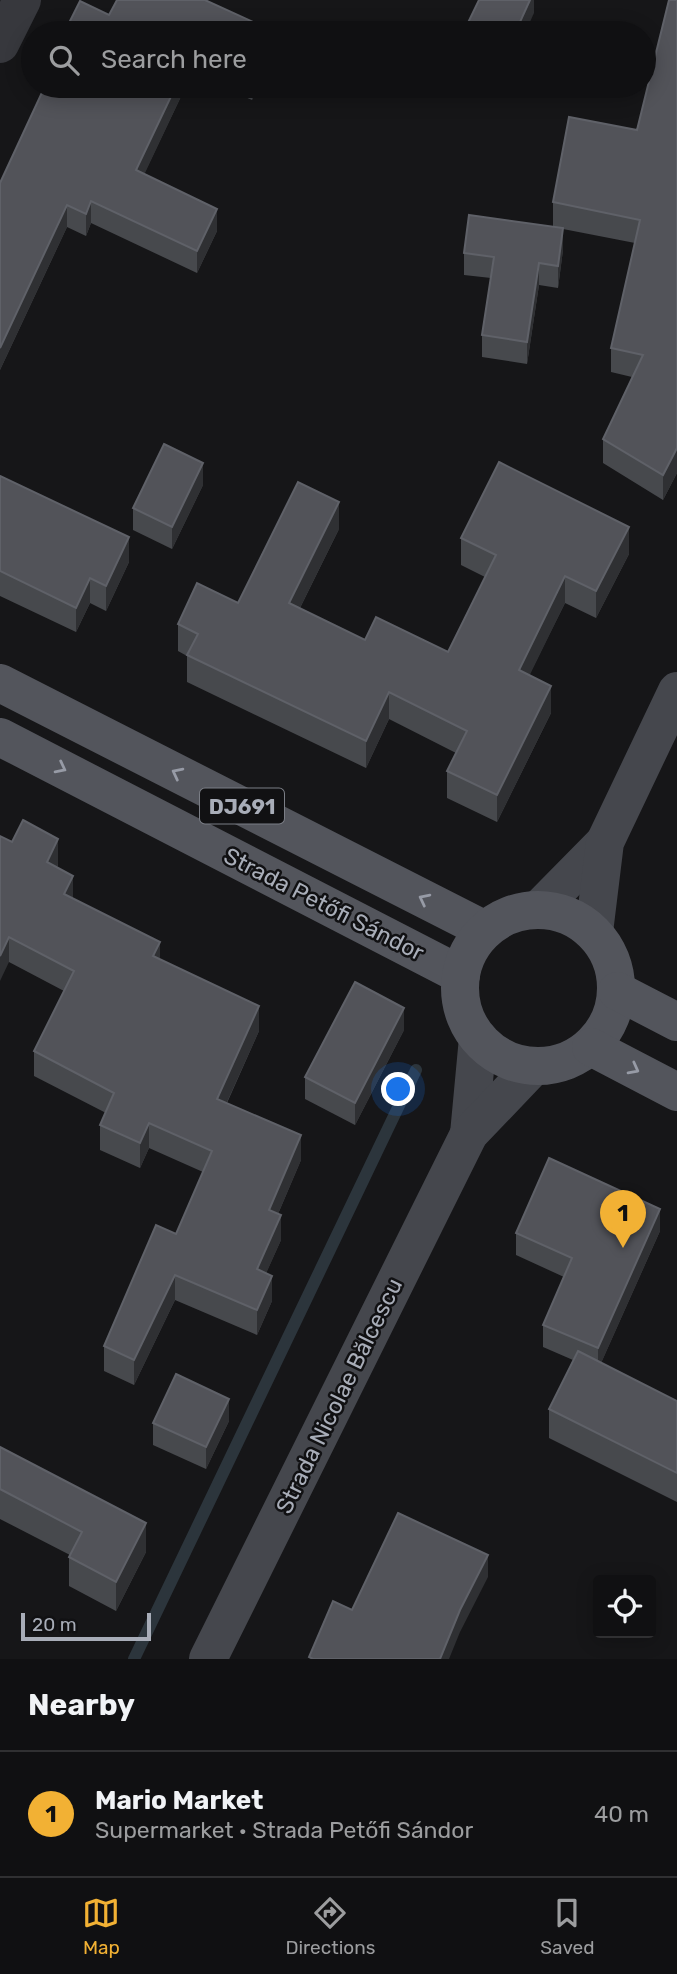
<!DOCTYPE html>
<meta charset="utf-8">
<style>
:root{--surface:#101012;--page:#19191b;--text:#f1f3f6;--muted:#9c9d9f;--line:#303032;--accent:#f2b134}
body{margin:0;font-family:Rubik,sans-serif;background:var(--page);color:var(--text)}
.controls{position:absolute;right:21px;bottom:21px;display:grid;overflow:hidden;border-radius:7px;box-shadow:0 4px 18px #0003}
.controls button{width:63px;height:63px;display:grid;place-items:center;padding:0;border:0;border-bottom:2px solid var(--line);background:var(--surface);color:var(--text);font:35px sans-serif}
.scale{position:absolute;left:21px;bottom:18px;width:130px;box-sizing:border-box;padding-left:7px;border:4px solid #a8adb8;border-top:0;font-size:19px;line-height:24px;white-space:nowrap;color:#a8adb8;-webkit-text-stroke:5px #111113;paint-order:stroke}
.you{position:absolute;left:399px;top:1090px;width:24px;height:24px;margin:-18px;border:5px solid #fff;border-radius:50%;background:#1a73e8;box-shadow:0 0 0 10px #1a73e833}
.badge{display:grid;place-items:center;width:46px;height:46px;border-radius:50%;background:var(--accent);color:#111;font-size:23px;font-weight:700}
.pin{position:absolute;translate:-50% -58px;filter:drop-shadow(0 2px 4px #0008)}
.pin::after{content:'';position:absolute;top:37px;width:24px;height:21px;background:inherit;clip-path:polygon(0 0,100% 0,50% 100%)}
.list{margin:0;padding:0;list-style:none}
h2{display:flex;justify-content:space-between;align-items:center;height:91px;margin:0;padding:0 28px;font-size:30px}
h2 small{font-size:23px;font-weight:400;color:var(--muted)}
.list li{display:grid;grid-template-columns:46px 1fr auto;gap:21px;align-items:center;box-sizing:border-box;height:126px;padding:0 28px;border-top:2px solid var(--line)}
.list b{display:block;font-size:26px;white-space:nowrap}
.list p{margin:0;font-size:23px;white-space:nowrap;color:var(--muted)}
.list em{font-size:23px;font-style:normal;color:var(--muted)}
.icon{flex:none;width:38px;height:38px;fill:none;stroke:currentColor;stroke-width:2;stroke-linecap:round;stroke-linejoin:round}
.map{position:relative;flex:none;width:677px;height:1659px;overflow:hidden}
.search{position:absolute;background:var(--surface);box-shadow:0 4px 18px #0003;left:21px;right:21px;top:21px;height:77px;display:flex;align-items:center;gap:18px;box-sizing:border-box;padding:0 24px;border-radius:38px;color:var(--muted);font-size:26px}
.sheet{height:217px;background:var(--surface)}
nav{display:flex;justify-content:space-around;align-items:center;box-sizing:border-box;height:98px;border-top:2px solid var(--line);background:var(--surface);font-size:19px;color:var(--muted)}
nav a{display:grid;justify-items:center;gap:4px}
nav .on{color:var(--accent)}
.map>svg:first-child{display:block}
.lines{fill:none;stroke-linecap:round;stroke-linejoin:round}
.stream{stroke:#2c353c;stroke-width:12}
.street{stroke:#37383d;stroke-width:38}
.secondary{stroke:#45474d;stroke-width:38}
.primary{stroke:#53555c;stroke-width:38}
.wall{fill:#47494d}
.shaded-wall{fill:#2f3033}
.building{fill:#525359;stroke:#5f6168;stroke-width:2}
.oneway{stroke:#979ba6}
.labels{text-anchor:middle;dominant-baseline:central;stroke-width:5;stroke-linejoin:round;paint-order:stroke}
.shield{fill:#111113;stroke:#7b7e86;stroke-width:2}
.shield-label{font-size:21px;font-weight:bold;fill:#a8adb8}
.street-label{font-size:23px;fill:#a8adb8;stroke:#111113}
</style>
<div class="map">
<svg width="677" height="1659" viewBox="0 0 677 1659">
<rect width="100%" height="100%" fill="#161618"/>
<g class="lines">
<polyline class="stream" points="134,1659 416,1070"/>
<polyline class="street" points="0,44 22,0"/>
<g class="secondary">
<polyline points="539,909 605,842"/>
<polyline points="594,932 605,842 677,691"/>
<polyline points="469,1134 478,1038"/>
<polyline points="208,1659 469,1134 533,1067"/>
</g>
<g class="primary">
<polyline points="0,683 485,930"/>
<polyline points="0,737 461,975"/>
<circle cx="538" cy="988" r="78"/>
<polyline points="617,991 677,1022"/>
<polyline points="591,1047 677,1092"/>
</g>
</g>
<g class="wall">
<polygon points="677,0 677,473 663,500 603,463 603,439 632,377 611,372 611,348 635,243 563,229 563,250 558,288 539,285 527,364 482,357 482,335 491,278 464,275 464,253 553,226 553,202 637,130"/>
<polygon points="42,86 186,86 144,174 217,231 197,273 91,223 86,236 67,227 0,370 0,183 42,92"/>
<polygon points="220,86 259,86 252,100"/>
<polygon points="0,476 129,562 106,611 90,603 76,632 0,596"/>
<polygon points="203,485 172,549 133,530 133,508"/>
<polygon points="339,529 300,608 365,640 448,652 485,577 461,565 461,538 629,554 596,618 565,603 529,675 551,713 497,822 447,798 447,771 456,753 389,719 366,768 187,682 187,656 178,651 178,624 238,603"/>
<polygon points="0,836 58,864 57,868 73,899 259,1031 227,1103 301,1160 278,1214 281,1240 266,1273 272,1301 257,1335 175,1300 134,1385 104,1371 104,1346 176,1234 203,1172 149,1148 140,1168 100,1150 100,1125 106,1113 34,1076 34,1051 64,991 9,962"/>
<polygon points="404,1030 355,1125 305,1099 305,1077"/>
<polygon points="660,1231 601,1363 677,1401 677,1502 549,1438 549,1409 573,1360 543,1347 543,1325 564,1277 516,1255 516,1233"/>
<polygon points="229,1421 206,1469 153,1445 153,1423"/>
<polygon points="0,1447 146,1552 116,1611 69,1586 69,1557 70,1555 0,1519"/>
</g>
<g class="shaded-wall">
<polygon points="530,0 534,0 534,13 525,33 515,33"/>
<polygon points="176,86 186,86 136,192 136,170"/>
<polygon points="252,86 259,86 252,100"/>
<polygon points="91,201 91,223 86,236 86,214"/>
<polygon points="67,205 67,227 0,370 0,348"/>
<polygon points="217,209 217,231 197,273 197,251"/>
<polygon points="563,228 563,250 558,288 558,266"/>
<polygon points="539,263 539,285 527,364 527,342"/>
<polygon points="677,448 677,473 663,500 663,475"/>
<polygon points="203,463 203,485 172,549 172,527"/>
<polygon points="339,502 339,529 289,630 289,603"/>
<polygon points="629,527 629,554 596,618 596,591"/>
<polygon points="129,537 129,562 106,611 106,586"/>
<polygon points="565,576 565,603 519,697 519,670"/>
<polygon points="90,578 90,603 76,632 76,608"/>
<polygon points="551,686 551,713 497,822 497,795"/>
<polygon points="389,692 389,719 366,768 366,741"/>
<polygon points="58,839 58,864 47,887 47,862"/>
<polygon points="73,876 73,901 64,894"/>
<polygon points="9,937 9,962 0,981 0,956"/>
<polygon points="160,942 160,967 153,956"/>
<polygon points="259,1006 259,1031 217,1124 217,1099"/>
<polygon points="404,1008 404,1030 355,1125 355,1103"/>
<polygon points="149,1123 149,1148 140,1168 140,1143"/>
<polygon points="301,1135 301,1160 269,1235 269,1210"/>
<polygon points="660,1209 660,1231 598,1370 598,1348"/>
<polygon points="281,1215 281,1240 257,1294 257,1269"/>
<polygon points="175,1275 175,1300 134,1385 134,1360"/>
<polygon points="272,1276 272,1301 257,1335 257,1310"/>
<polygon points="229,1399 229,1421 206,1469 206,1447"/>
<polygon points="146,1523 146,1552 116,1611 116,1582"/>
<polygon points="488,1555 488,1577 460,1632 449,1659 440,1659 460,1610"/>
</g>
<g class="building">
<polygon points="117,0 205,0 273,31 272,33 64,33 80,1 109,15"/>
<polygon points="479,0 530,0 515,33 463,33"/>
<polygon points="669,0 677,0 677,448 663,475 603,439 643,355 611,348 640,220 553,202 569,117 637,130"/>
<polygon points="45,86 176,86 136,170 217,209 197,251 91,201 86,214 67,205 0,348 0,183"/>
<polygon points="469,215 563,228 558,266 539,263 527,342 482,335 494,257 464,253"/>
<polygon points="164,444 203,463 172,527 133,508"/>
<polygon points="499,462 629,527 596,591 565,576 519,670 551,686 497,795 447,771 467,731 389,692 366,741 187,655 198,634 178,624 197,583 238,603 298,482 339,502 289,603 365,640 376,617 448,652 496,555 461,538"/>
<polygon points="0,476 129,537 106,586 90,578 76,608 0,571"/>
<polygon points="23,820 58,839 47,862 73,876 64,894 160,942 153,956 259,1006 217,1099 301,1135 269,1210 281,1215 257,1269 272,1276 257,1310 175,1275 134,1360 104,1346 156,1225 176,1234 212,1151 149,1123 140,1143 100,1125 114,1093 34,1051 74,971 9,937 0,956 0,836 12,842"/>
<polygon points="355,982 404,1008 355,1103 305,1077"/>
<polygon points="549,1158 660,1209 598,1348 543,1325 572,1258 516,1233"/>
<polygon points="578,1351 677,1401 677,1473 549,1409"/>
<polygon points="176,1374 229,1399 206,1447 153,1423"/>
<polygon points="0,1447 146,1523 116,1582 69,1557 82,1532 0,1489"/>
<polygon points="398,1513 488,1555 460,1610 440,1659 313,1659 309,1657 333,1601 352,1610"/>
</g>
<defs><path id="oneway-chevron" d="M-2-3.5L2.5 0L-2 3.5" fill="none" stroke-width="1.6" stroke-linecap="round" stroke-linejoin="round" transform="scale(1.75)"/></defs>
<g class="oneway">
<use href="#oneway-chevron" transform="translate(61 768) rotate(27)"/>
<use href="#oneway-chevron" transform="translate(177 773) rotate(-153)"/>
<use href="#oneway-chevron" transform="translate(424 899) rotate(-153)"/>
<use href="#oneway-chevron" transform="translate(634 1069) rotate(28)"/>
</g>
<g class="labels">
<rect class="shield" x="200" y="788.5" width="84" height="35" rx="5"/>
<g class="shield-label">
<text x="242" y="806">DJ691</text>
</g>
<g class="street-label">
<text transform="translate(324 904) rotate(27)">Strada Petőfi Sándor</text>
<text transform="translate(339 1396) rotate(-64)">Strada Nicolae Bălcescu</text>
</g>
</g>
</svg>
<div class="controls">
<button><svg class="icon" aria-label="locate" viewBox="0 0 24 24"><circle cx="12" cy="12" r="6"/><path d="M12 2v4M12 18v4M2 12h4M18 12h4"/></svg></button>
</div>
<div class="scale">20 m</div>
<div class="you"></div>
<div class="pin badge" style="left:623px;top:1248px">1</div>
<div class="search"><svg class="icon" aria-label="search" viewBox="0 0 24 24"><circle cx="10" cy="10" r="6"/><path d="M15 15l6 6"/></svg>Search here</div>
</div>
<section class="sheet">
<h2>Nearby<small></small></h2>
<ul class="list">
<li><span class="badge">1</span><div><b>Mario Market</b><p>Supermarket · Strada Petőfi Sándor</p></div><em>40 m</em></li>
</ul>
</section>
<nav>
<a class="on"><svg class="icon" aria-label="map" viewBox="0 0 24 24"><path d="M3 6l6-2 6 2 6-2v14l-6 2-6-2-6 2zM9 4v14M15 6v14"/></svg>Map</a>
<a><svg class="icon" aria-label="directions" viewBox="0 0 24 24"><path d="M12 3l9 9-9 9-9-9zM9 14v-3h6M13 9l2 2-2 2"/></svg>Directions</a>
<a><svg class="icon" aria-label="saved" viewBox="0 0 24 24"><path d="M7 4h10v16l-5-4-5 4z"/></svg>Saved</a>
</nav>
